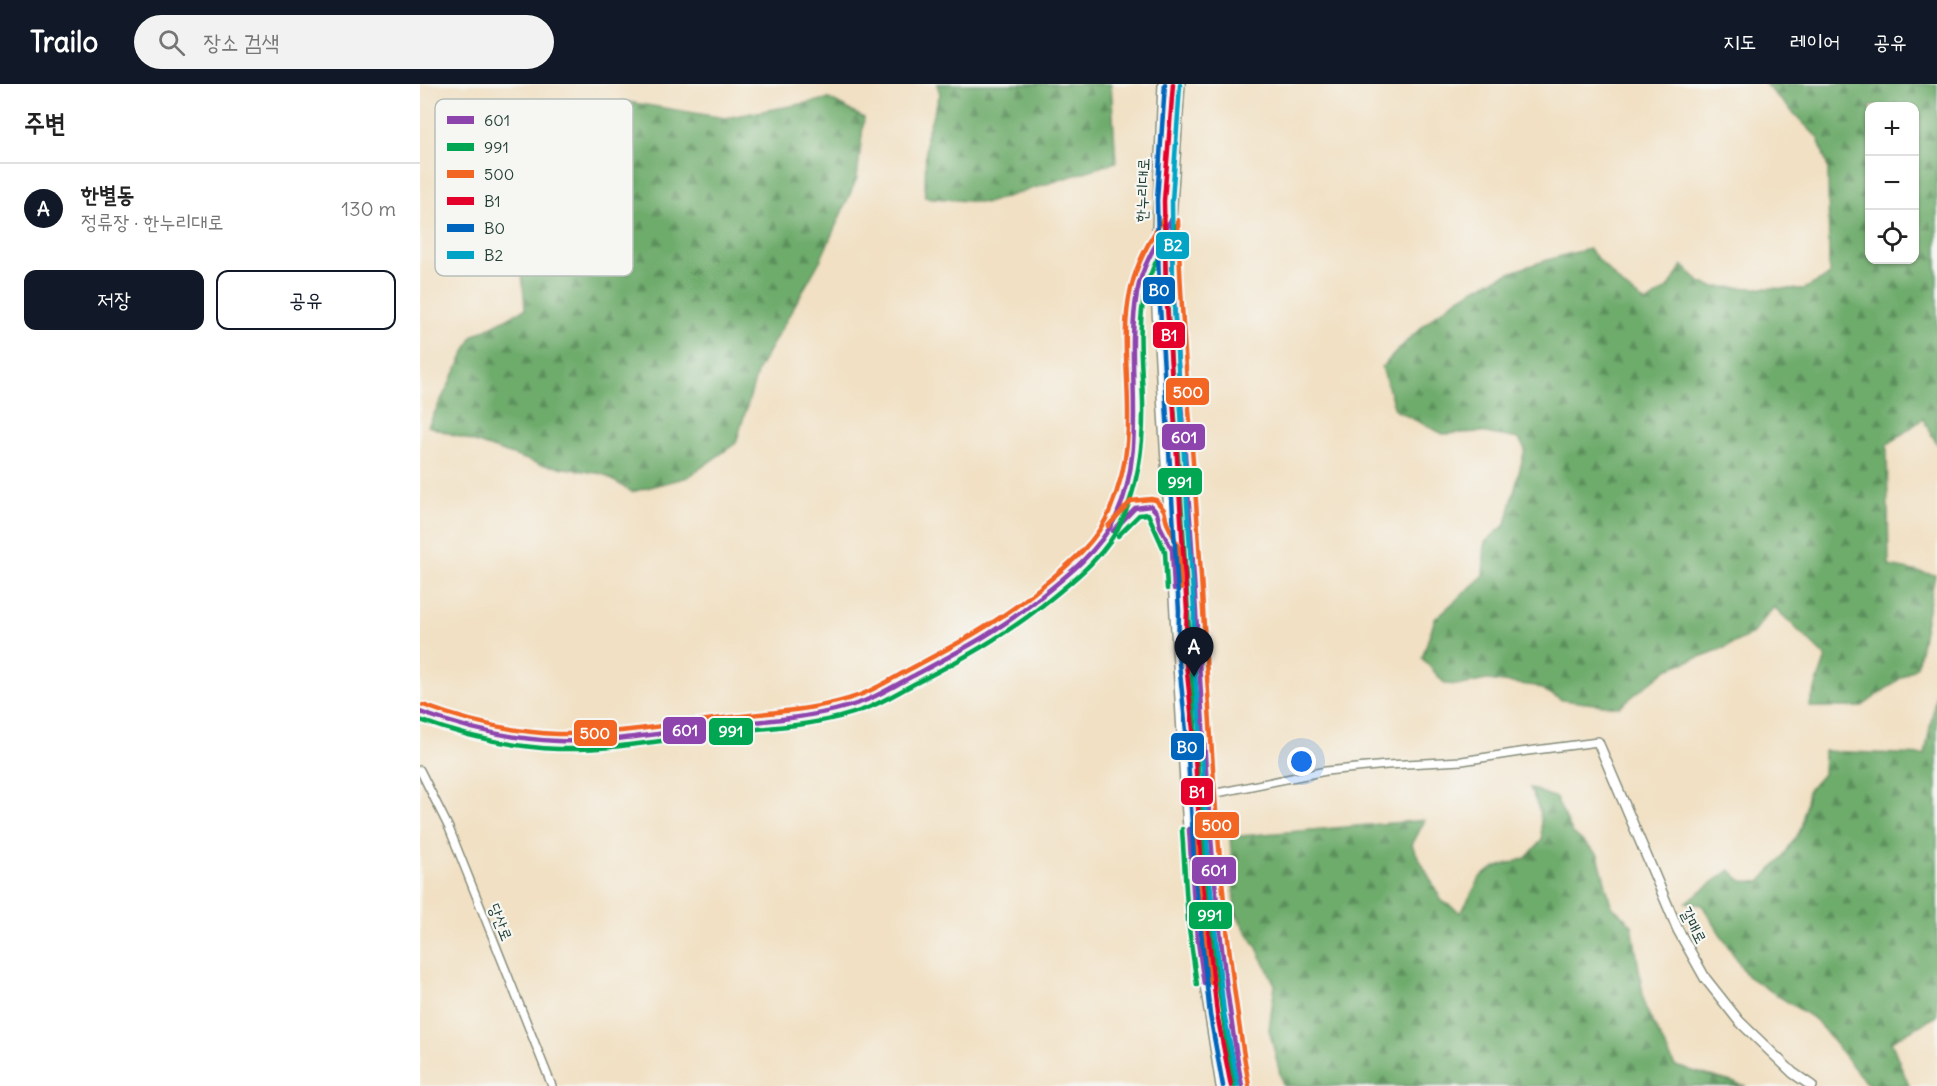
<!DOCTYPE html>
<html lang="ko">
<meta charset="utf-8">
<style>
:root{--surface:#fff;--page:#f2f2f2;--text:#222;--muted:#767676;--line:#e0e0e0;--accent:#111827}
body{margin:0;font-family:Delius,"Poor Story",sans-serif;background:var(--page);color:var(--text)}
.controls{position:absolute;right:18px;top:18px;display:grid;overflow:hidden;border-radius:12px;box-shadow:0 2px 4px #0004}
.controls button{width:54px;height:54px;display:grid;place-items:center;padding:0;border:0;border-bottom:2px solid var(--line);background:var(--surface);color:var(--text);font:30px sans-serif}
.you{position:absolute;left:882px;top:678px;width:21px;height:21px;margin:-15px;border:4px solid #fff;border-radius:50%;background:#1a73e8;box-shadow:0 0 0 9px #1a73e833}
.badge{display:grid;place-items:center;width:39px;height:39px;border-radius:50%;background:var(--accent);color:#fff;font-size:20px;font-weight:700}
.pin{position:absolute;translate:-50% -50px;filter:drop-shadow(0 2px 3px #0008)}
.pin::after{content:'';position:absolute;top:32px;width:21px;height:18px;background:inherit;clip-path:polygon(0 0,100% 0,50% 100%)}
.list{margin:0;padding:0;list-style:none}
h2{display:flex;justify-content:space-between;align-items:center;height:78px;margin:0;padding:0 24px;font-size:26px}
h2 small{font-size:20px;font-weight:400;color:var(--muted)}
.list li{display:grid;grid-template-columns:39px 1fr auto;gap:18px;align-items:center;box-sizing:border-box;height:90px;padding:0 24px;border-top:2px solid var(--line)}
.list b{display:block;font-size:22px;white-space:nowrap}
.list p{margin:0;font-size:20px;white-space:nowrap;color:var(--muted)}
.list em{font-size:20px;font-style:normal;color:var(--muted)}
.actions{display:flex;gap:12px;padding:18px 24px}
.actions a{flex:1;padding:14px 0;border:2px solid var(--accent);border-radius:12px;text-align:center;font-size:21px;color:var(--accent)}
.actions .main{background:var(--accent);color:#fff}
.icon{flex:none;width:33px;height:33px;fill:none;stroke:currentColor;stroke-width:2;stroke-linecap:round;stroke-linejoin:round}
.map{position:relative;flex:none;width:1517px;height:1002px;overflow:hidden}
header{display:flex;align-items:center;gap:36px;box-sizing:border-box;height:84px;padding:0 30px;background:var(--accent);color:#fff}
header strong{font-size:28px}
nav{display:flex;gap:33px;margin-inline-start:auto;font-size:21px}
.search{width:420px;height:54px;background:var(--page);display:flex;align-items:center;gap:15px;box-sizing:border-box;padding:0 21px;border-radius:33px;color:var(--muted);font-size:22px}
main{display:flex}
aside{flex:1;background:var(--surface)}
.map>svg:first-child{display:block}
.forest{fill:url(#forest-firs);stroke:#467450;stroke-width:1.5;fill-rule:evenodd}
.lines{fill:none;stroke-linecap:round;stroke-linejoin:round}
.street-casing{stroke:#888e7c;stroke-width:10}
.secondary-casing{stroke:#888e7c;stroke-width:12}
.street{stroke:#fff;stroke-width:7}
.secondary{stroke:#fff;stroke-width:9}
.bus-1-casing{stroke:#f6f6f2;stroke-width:9}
.bus-2-casing{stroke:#f6f6f2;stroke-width:9}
.bus-3-casing{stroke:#f6f6f2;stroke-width:9}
.bus-4-casing{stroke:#f6f6f2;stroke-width:9}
.bus-5-casing{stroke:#f6f6f2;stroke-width:9}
.bus-6-casing{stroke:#f6f6f2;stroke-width:9}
.bus-1{stroke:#8e44ad;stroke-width:4.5}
.bus-2{stroke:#00a651;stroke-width:4.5}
.bus-3{stroke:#f26522;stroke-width:4.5}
.bus-4{stroke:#e4002b;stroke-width:4.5}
.bus-5{stroke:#0065bd;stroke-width:4.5}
.bus-6{stroke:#02a4c6;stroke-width:4.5}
.labels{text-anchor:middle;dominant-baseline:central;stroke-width:4.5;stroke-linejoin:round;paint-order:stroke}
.street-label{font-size:16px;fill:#1f3d34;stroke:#f6f6f2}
.key{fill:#f6f6f2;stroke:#b6beb9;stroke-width:1.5}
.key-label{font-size:16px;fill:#1f3d34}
.line-badge{stroke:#f6f6f2;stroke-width:2}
.badge-label{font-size:16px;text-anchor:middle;font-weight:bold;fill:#fff}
</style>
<header>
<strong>Trailo</strong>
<div class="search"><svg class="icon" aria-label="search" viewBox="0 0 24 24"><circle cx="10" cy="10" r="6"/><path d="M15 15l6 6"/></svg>장소 검색</div>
<nav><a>지도</a><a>레이어</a><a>공유</a></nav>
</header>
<main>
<aside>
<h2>주변<small></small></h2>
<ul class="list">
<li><span class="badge">A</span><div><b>한별동</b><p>정류장 · 한누리대로</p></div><em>130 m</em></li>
</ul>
<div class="actions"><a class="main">저장</a><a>공유</a></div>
</aside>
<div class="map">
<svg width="1517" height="1002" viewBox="0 0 1517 1002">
<defs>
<pattern id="forest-firs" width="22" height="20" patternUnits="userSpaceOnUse" patternTransform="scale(1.5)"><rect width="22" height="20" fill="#6eac6c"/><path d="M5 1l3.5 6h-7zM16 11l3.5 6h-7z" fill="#5a8d5a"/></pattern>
</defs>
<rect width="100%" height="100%" fill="#f6f6f2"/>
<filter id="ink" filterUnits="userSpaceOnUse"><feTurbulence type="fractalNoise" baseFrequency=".0167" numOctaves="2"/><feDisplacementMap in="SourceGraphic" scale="12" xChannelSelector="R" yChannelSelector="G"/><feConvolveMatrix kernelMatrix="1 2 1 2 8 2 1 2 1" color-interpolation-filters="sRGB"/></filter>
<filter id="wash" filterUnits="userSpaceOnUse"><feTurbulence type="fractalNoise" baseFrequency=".008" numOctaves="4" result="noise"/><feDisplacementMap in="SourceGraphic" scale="24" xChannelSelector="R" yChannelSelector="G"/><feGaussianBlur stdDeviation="1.35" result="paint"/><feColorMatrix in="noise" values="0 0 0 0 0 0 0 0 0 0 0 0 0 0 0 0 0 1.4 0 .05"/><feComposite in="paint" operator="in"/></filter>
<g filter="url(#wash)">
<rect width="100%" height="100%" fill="#f1e0c3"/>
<g class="forest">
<polygon points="517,0 691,0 696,78 567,119 505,113 506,52 520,10"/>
<path d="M1345 0H1517V360L1503 335 1467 361 1469 482 1515 491 1497 582 1441 623H1389L1406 573 1354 523 1332 550 1304 564 1247 585 1199 623 1142 616 1116 602 1067 596 1041 601 1025 600 1002 574 1015 535 1063 492 1065 458 1086 440 1105 365 1099 355 1060 348 1023 350 975 326 962 283C981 263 1000 243 1022 226 1064 194 1118 177 1169 165L1202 201 1226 219 1250 202 1262 181 1281 199 1293 203 1384 205 1409 192 1408 84 1398 54ZM1450 22H1494V176H1450Z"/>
<polygon points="409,15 444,34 437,94 401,175 338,286 316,359 268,393 212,408 183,390 119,380 8,342 53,252 105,225 101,177 155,85 214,75 178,41 202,17 305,34"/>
<polygon points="1517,605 1517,932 1471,957 1489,1002 1453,1002 1445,998 1396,936 1327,892 1282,821 1266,818 1310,786 1322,797 1340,798 1362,774 1381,745 1388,707 1403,690 1404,667 1505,671"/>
<polygon points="1110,704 1136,714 1152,748 1178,771 1191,821 1212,841 1225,923 1255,982 1326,1002 863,1002 849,945 855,901 836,862 815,829 810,753 1005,736 992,761 1022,817 1041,829 1061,792 1074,784 1106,774 1122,756 1120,728"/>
</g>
</g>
<g filter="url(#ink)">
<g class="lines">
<g class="street-casing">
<g id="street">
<polyline points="0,686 29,744 132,1002"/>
<polyline points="787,711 906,687 967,681 1042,677 1100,668 1178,658"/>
</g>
</g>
<g class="secondary-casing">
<g id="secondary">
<polyline points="743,0 735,192 766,716 775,837 801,1002"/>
<polyline points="760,0 751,136 752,190 767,381 787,711 798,843 810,936 822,1002"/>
<path d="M693 447 715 424 731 422C739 431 743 448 749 460"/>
<path d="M0 628C49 647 106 659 159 657 207 656 256 647 304 641 350 636 399 634 442 618 460 611 478 600 495 591 542 567 583 545 623 511 651 488 680 465 696 432 745 336 676 227 751 136"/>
<polyline points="1178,658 1258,846 1285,894 1319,937 1373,989 1392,1002"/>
</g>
</g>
<use href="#street" class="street"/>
<use href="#secondary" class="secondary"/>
<g class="bus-1-casing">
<g id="bus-1">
<path d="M751 136C753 251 766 365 773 479 784 654 791 829 822 1002"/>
<polyline points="693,447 715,424 731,422 737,429 740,442 752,466 754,505"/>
<path d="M0 628C44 644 90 655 137 657 193 659 248 648 303 641 350 636 397 634 442 618 460 611 477 600 495 591 538 568 580 546 618 515 647 492 679 467 696 433 729 361 704 284 717 209 722 182 736 159 751 136"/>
<polyline points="769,745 775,837 784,900"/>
</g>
</g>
<g class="bus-2-casing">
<g id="bus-2">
<path d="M744 136C746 251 759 365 765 479 776 654 783 829 814 1002"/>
<polyline points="698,452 719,431 728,430 745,468 747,505"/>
<path d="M0 636C44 652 91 663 138 665 194 666 250 655 306 648 352 643 400 642 445 625 463 618 480 607 498 598 542 575 584 552 623 521 653 497 688 470 703 434 720 396 724 357 723 317 722 281 717 244 725 208 731 183 744 162 757 140"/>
<polyline points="762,745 768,837 777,901"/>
</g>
</g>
<g class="bus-3-casing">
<g id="bus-3">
<path d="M758 136C761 249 773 363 780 476 791 652 798 827 829 1001"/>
<polyline points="688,442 711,417 731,415 736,416 744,426 747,439 759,464 761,505"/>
<path d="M3 621C46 637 91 648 138 650 194 651 248 640 303 634 349 628 396 627 440 611 458 604 475 593 492 584 535 561 577 539 615 508 643 485 676 461 690 426 699 404 705 383 707 359 712 308 699 255 711 204 718 176 730 156 745 132"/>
<polyline points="776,745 782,836 791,899"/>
</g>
</g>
<g class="bus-4-casing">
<polyline id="bus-4" points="753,0 744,117 746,206 767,527 765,569 774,656 782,790 797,930 811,1002"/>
</g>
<g class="bus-5-casing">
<polyline id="bus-5" points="745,0 737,116 739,206 759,527 758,569 767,657 775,791 790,931 803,1002"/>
</g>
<g class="bus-6-casing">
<polyline id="bus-6" points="760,1 752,117 753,206 774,526 773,569 781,656 789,789 804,929 818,1001"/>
</g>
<use href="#bus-1" class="bus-1"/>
<use href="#bus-2" class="bus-2"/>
<use href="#bus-3" class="bus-3"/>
<use href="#bus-4" class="bus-4"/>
<use href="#bus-5" class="bus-5"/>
<use href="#bus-6" class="bus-6"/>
</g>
</g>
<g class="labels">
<g class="street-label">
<text transform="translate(722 106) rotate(-88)">한누리대로</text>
<text transform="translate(81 838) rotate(68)">당산로</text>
<text transform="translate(1274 841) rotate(63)">갈매로</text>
</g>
</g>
<rect x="15" y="15" width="198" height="177" rx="9" class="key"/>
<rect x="27" y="32" width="27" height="8" fill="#8e44ad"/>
<rect x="27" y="59" width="27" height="8" fill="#00a651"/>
<rect x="27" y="86" width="27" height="8" fill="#f26522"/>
<rect x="27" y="113" width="27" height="8" fill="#e4002b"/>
<rect x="27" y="140" width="27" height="8" fill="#0065bd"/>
<rect x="27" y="167" width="27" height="8" fill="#02a4c6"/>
<g class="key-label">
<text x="64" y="42">601</text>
<text x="64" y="69">991</text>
<text x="64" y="96">500</text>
<text x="64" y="123">B1</text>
<text x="64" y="150">B0</text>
<text x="64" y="177">B2</text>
</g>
<g class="line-badge">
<rect x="735" y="147" width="35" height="29" rx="6" fill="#02a4c6"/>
<rect x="722" y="192" width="34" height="29" rx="6" fill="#0065bd"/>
<rect x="732" y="237" width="34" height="28" rx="6" fill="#e4002b"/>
<rect x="745" y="293" width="45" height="29" rx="6" fill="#f26522"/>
<rect x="741" y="339" width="45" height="28" rx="6" fill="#8e44ad"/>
<rect x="737" y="383" width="46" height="29" rx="6" fill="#00a651"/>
<rect x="242" y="632" width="45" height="29" rx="6" fill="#8e44ad"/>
<rect x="288" y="633" width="46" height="29" rx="6" fill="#00a651"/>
<rect x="153" y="635" width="45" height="28" rx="6" fill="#f26522"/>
<rect x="750" y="648" width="35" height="29" rx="6" fill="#0065bd"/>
<rect x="760" y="693" width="34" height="29" rx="6" fill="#e4002b"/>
<rect x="774" y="727" width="46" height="28" rx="6" fill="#f26522"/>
<rect x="771" y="772" width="46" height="29" rx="6" fill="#8e44ad"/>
<rect x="768" y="817" width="45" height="29" rx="6" fill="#00a651"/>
</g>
<g class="badge-label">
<text x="753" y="167">B2</text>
<text x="739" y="212">B0</text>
<text x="749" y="257">B1</text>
<text x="768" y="314">500</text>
<text x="764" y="359">601</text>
<text x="760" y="404">991</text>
<text x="265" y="652">601</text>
<text x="311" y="653">991</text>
<text x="175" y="655">500</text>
<text x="767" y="669">B0</text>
<text x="777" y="714">B1</text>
<text x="797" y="747">500</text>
<text x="794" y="792">601</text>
<text x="790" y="837">991</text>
</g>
</svg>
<div class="controls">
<button>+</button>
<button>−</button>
<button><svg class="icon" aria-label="locate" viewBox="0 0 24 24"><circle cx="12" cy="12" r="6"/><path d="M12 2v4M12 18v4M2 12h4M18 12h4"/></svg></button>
</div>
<div class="you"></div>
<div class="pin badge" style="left:774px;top:593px">A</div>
</div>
</main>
